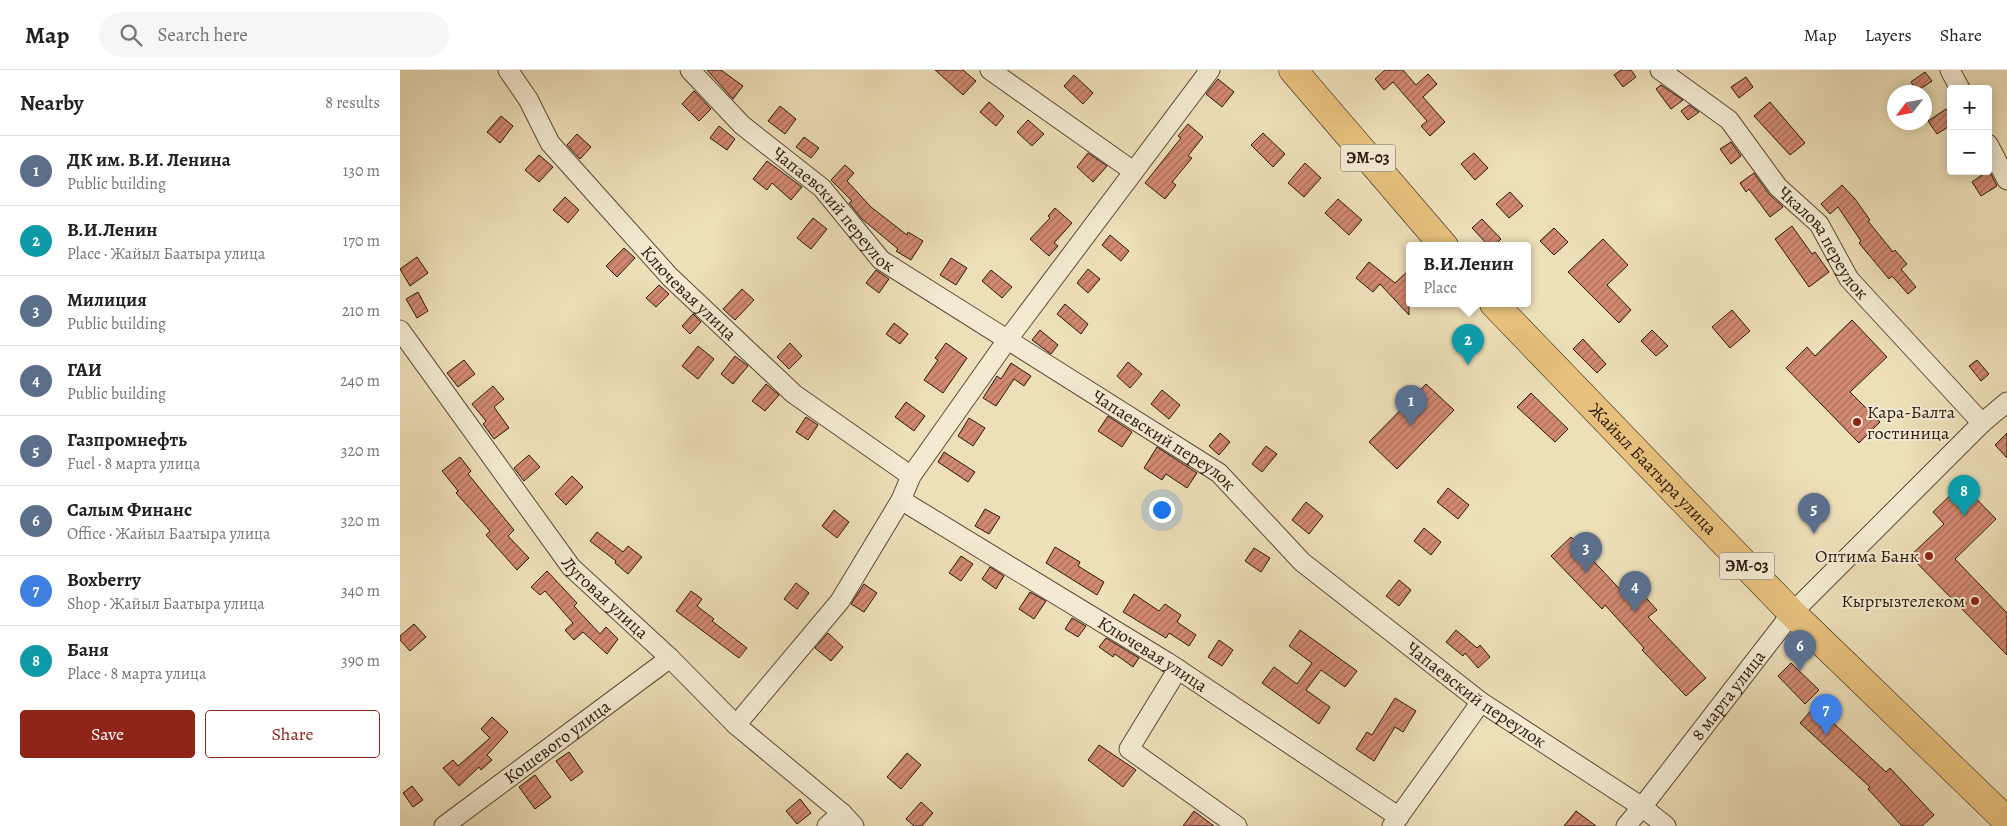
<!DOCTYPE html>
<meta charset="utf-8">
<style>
:root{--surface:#fff;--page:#f6f6f6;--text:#202124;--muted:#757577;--line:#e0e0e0;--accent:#8f2418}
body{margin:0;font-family:Alegreya,serif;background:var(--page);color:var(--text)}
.controls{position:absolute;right:15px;top:15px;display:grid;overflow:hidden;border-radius:5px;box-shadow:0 2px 12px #0003}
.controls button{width:45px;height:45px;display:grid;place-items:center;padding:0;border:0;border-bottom:1px solid var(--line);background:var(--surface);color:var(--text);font:25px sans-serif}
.compass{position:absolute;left:1487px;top:15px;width:45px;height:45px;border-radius:50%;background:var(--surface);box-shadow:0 2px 12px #0003;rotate:238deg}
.you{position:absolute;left:761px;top:439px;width:18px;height:18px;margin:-12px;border:4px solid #fff;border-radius:50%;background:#1a73e8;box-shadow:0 0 0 8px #1a73e833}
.badge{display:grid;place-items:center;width:32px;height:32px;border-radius:50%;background:var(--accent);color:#fff;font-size:16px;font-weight:700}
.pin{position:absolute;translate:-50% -41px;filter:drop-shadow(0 1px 2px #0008)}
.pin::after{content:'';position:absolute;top:26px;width:18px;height:15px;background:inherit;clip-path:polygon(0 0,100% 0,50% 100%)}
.popup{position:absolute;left:1006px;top:172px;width:125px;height:65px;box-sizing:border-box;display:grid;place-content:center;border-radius:5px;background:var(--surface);filter:drop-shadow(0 1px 4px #0005);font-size:16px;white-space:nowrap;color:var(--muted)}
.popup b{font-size:19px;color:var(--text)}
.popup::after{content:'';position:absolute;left:50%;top:100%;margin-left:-10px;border:10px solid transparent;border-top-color:var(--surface)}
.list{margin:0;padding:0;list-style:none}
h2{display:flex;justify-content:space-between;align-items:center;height:65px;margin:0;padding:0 20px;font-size:21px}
h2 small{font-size:16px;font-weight:400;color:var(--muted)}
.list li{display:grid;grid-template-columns:32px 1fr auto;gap:15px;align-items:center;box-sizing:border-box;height:70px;padding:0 20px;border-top:1px solid var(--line)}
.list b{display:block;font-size:19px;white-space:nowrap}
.list p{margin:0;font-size:16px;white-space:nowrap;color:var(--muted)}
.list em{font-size:16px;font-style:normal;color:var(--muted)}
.actions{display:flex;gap:10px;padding:15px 20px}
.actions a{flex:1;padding:11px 0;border:1px solid var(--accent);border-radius:5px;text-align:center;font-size:18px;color:var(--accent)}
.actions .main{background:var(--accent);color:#fff}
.icon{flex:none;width:28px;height:28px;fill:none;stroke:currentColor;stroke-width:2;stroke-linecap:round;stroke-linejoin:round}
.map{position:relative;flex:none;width:1607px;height:756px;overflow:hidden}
header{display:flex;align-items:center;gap:30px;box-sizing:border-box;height:70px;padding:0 25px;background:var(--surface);border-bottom:1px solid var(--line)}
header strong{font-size:24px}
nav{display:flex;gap:28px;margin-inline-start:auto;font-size:18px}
.search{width:350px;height:45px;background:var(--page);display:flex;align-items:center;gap:12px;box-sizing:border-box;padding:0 18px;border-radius:28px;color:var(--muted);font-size:19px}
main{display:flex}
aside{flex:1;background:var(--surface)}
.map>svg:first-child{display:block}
.building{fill:url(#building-hatch);stroke:#2a190e}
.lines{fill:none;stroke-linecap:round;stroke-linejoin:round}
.minor-casing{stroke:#5b4a38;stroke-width:21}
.highway-casing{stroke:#2a190e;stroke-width:29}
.minor{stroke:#f3ead1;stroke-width:19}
.highway{stroke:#e6c07c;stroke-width:28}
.poi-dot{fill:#8f2418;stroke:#f3ead1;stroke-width:2}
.labels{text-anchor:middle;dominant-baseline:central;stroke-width:4;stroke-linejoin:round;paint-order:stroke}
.shield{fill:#f3ead1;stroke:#665848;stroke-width:1}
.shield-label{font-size:16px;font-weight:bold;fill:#2a190e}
.street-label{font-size:18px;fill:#2a190e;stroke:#f3ead1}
.poi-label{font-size:18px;fill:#2a190e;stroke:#f3ead1;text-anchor:end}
</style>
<header>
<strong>Map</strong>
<div class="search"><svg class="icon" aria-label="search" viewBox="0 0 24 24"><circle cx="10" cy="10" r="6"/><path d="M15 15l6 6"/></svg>Search here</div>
<nav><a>Map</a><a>Layers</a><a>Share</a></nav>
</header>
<main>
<aside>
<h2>Nearby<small>8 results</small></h2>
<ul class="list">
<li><span class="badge" style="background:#5c6f8a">1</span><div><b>ДК им. В.И. Ленина</b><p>Public building</p></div><em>130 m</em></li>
<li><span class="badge" style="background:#0f9aa8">2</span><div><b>В.И.Ленин</b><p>Place · Жайыл Баатыра улица</p></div><em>170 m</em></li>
<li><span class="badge" style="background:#5c6f8a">3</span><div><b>Милиция</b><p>Public building</p></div><em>210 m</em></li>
<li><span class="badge" style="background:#5c6f8a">4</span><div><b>ГАИ</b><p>Public building</p></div><em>240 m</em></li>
<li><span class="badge" style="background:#5c6f8a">5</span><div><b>Газпромнефть</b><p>Fuel · 8 марта улица</p></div><em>320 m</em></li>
<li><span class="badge" style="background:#5c6f8a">6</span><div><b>Салым Финанс</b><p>Office · Жайыл Баатыра улица</p></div><em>320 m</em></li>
<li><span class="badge" style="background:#3f7fe0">7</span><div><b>Boxberry</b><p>Shop · Жайыл Баатыра улица</p></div><em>340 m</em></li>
<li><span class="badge" style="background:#0f9aa8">8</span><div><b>Баня</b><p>Place · 8 марта улица</p></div><em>390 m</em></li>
</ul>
<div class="actions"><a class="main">Save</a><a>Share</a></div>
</aside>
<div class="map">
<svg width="1607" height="756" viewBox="0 0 1607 756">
<defs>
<pattern id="building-hatch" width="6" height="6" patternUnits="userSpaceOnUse" patternTransform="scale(1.25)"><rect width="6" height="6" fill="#d28971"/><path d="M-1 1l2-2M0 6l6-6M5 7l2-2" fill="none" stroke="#ab6f5b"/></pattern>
</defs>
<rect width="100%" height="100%" fill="#eddfb8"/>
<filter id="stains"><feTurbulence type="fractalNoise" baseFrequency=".004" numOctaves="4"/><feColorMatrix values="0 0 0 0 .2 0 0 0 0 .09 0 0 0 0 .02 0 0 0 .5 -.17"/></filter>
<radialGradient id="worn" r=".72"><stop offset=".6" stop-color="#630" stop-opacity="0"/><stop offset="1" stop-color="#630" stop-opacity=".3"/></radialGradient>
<g class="building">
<polygon points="307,0 321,0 343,16 333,29"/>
<polygon points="535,0 563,0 576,11 563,25"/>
<polygon points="985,0 1003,0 1016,15 1028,4 1037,14 1023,27 1045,52 1030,66 1021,56 1027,51 993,12 984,20 975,9"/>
<polygon points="1221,0 1231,0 1236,7 1223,17 1214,5"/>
<polygon points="1525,2 1532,11 1517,21 1511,12"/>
<polygon points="674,5 693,23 683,34 664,16"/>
<polygon points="1346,7 1353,17 1339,28 1331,17"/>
<polygon points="818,9 834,22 822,37 806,24"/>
<polygon points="1261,15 1283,30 1271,39 1256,19"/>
<polygon points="294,21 311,39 299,51 282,34"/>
<polygon points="589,32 604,46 596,56 580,42"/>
<polygon points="1370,32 1405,73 1390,85 1354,46"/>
<polygon points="1289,35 1299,42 1288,50 1281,41"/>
<polygon points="380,36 396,49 385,64 368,51"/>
<polygon points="1546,39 1551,47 1551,55 1537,64 1528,51"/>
<polygon points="101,46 113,56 100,73 87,62"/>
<polygon points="628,50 644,64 632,76 617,62"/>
<polygon points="788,54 803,67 788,86 792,88 772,112 776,115 765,129 745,113 781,68 778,66"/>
<polygon points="319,56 335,69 327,80 310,68"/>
<polygon points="863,63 885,84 873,97 851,75"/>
<polygon points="177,64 191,77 180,89 167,75"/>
<polygon points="404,67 419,78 411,88 396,77"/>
<polygon points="1331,72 1341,86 1331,94 1320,79"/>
<polygon points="688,83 707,96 693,112 677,97"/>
<polygon points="1074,83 1088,98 1075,110 1061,94"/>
<polygon points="139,85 153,97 139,112 125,100"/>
<polygon points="367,91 402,117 391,130 372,113 367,120 353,109"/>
<polygon points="905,93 921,108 904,127 888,113"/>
<polygon points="445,95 454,103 447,111 471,137 507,165 508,162 523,171 511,190 496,181 498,179 462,149 449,133 452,131 431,110"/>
<polygon points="1589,100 1597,116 1581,126 1572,112"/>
<polygon points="1354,103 1369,124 1383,137 1370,147 1349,119 1346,122 1340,113"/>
<polygon points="1442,115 1455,129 1470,150 1468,151 1493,182 1495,180 1507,194 1501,199 1516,217 1508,224 1492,206 1489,209 1459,173 1461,171 1438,137 1430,144 1421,134"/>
<polygon points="1110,122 1123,136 1109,148 1096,134"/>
<polygon points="165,127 179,140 168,153 153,140"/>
<polygon points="938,129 962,150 949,165 925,143"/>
<polygon points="655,138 672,153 654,173 658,176 649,186 630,169 650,148 648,146"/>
<polygon points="413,148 427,159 411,179 397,168"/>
<polygon points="1082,149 1101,169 1094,176 1089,176 1072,158"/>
<polygon points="1392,156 1412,184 1415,182 1429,202 1409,217 1375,169"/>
<polygon points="1154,158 1168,172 1154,185 1140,171"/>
<polygon points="710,165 729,181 721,191 702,175"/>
<polygon points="1203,169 1228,195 1207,215 1231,240 1219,253 1168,202"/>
<polygon points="224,178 235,188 217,207 206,196"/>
<polygon points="17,187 28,203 10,216 0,199"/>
<polygon points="551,188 567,198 556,215 540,205"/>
<polygon points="969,192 995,213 1009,200 1009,245 980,214 973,222 956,208"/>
<polygon points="688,199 700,209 688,223 677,213"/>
<polygon points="476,200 489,209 479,223 466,213"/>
<polygon points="591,200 612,217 602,228 582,211"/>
<polygon points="259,215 269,224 256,237 246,228"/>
<polygon points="342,219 354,230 335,250 323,239"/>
<polygon points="18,222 28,241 17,248 6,229"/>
<polygon points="665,234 688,254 681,264 657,244"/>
<polygon points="1332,240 1350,261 1330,278 1312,257"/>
<polygon points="293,244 301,252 290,264 282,256"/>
<polygon points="1452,250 1487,287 1450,322 1480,352 1459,373 1386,298 1407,277 1415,286"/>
<polygon points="494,253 508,264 500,274 486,264"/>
<polygon points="640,260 658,275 651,284 632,270"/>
<polygon points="1252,260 1268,276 1256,286 1241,271"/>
<polygon points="1183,269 1206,294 1197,303 1173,279"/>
<polygon points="390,273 402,286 389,299 377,287"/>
<polygon points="546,273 567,288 543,323 524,310 538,290 535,288"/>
<polygon points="298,276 314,289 298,309 282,296"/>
<polygon points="335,286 348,296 333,314 321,304"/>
<polygon points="64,290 75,304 58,317 47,303"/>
<polygon points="1577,290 1589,304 1581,311 1569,296"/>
<polygon points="728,292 742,304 730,318 717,306"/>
<polygon points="611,293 631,306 624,316 614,309 596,336 583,328 597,306 601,309"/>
<polygon points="366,314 379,325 365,341 352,331"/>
<polygon points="1026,314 1054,340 997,399 969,372"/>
<polygon points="93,316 104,329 94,337 109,358 94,369 83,354 86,351 72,334"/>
<polygon points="762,320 780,335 769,349 751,334"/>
<polygon points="1131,323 1168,359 1155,372 1117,337"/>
<polygon points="506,332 525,346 514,361 495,347"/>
<polygon points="708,346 732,362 722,377 698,361"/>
<polygon points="406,347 418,355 408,370 396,362"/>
<polygon points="569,348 585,358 573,376 558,366"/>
<polygon points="820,363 830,372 819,385 809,376"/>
<polygon points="1607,363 1607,388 1595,375"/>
<polygon points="866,376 877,384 862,402 852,394"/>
<polygon points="757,377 797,403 787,418 766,404 762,410 744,398"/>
<polygon points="544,382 575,402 568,412 538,392"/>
<polygon points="129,385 140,397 124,411 114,398"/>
<polygon points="60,387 71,401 68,404 114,460 108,466 129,488 117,500 86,465 90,461 56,423 58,421 42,401"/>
<polygon points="172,406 183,417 166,435 155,424"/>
<polygon points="1562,414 1596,449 1555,489 1607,543 1607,585 1510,486 1544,454 1533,442"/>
<polygon points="1048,418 1069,435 1058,449 1037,432"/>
<polygon points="906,432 923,446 909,464 892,450"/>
<polygon points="585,439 600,447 589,464 575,456"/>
<polygon points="434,440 449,452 437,468 422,456"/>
<polygon points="1024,458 1041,472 1031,485 1014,471"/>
<polygon points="197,462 223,482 228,476 242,487 228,504 215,493 216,491 190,471"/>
<polygon points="1171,467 1229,529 1239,520 1257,540 1248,547 1306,608 1286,626 1242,580 1244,578 1205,535 1202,539 1151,486"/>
<polygon points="655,477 680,492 678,496 704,512 697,525 646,493"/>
<polygon points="854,478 870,488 861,502 845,491"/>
<polygon points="561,486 573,494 561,511 549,503"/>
<polygon points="590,497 604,506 596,519 582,509"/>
<polygon points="147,501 177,533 174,536 200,564 206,557 218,569 207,584 183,562 174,570 165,560 173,553 145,521 140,525 131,517"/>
<polygon points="999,510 1011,520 999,536 986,526"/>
<polygon points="396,513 409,523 397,539 384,529"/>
<polygon points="464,514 477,523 464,542 451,534"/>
<polygon points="291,521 302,529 297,536 314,549 312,551 347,578 339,588 276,541"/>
<polygon points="630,522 646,531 634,549 619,539"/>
<polygon points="734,524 759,541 765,534 781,545 777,552 796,565 789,576 769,563 766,568 723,542"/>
<polygon points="672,548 686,556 678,567 665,559"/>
<polygon points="14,554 26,567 10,581 0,570 0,566"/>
<polygon points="900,560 957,601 945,617 921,600 906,620 930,637 919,654 862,613 874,597 897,614 912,593 889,576"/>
<polygon points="1056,560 1077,578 1080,575 1090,587 1078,598 1065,583 1063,586 1046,572"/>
<polygon points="428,563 443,577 431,591 415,578"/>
<polygon points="706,568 739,588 733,597 715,584 713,587 699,577"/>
<polygon points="819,570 833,580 822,596 808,587"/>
<polygon points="1391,593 1419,620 1405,634 1378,606"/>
<polygon points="995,628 1016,641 1003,662 995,657 974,691 956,679 967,662 972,665"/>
<polygon points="1415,636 1486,702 1490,698 1534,745 1522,756 1502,756 1468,719 1470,717 1400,653"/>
<polygon points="92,647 108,662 87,685 92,690 81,700 79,697 59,716 43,698 53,690 58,696 90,668 81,659"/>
<polygon points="699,675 736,700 723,717 688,690"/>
<polygon points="169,682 183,702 171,711 156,691"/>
<polygon points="507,683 521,695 501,719 487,707"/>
<polygon points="135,705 151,727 135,739 119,717"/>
<polygon points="12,716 23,730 13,737 3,723"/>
<polygon points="400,729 411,743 397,754 386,741"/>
<polygon points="521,732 533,743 522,756 514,756 506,749"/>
<polygon points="794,741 814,756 783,756"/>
<polygon points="1176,741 1196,756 1164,756"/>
</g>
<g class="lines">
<g class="minor-casing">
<g id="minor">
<path id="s1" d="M108 0 128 29 150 73 270 207 394 324 511 406"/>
<path id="s2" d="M290 0 342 55 422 118 481 190 819 403 902 492 1081 632 1242 737 1266 756"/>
<polyline points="590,0 733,101"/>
<path id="s3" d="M1260 0 1329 50 1378 117 1419 154 1449 209 1582 353"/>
<polyline points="1550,0 1560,19"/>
<polyline points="1588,74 1607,110"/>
<path id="s4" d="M0 260 171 497 270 588 336 655 442 743 454 756"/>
<path id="s5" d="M501 430 767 592 999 747"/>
<polyline points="778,599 729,679 837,756"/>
<polyline points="336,655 440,531 501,430 511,406 608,269 810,0"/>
<path id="s6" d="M44 756 270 588"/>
<polyline points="427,756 442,743"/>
<polyline points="992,756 1081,632"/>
<path id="s7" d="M1226 756 1242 737 1392 543 1582 353 1607 332"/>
</g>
</g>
<g class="highway-casing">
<g id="highway">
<polyline points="893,0 1044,176"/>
<path id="s8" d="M1094 234 1392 543 1607 751"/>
</g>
</g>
<use href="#minor" class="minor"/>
<use href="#highway" class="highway"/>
</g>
<g class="poi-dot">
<circle cx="1457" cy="352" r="5"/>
<circle cx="1529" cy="486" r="5"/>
<circle cx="1575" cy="531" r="5"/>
</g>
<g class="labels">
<g class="shield">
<rect x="940.5" y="74.5" width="55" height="27" rx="4"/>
<rect x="1319.5" y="482.5" width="55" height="27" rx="4"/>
</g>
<g class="shield-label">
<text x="968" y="88">ЭМ-03</text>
<text x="1347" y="496">ЭМ-03</text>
</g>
<g class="street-label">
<text stroke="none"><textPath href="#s2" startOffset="201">Чапаевский переулок</textPath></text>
<text stroke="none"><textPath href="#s3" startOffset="241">Чкалова переулок</textPath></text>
<text stroke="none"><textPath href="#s1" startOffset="289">Ключевая улица</textPath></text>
<text stroke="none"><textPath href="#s2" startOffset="606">Чапаевский переулок</textPath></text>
<text stroke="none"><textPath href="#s8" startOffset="229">Жайыл Баатыра улица</textPath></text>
<text stroke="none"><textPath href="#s4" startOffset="338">Луговая улица</textPath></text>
<text stroke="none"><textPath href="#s5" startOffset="295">Ключевая улица</textPath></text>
<text stroke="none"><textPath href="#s2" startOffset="1011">Чапаевский переулок</textPath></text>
<text stroke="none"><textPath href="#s7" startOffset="166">8 марта улица</textPath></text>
<text stroke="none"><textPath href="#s6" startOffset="141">Кошевого улица</textPath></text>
</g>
<g class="poi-label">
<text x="1467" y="342" text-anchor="start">Кара-Балта<tspan x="1467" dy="21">гостиница</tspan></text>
<text x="1519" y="486">Оптима Банк</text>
<text x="1565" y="531">Кыргызтелеком</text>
</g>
</g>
<rect width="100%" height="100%" filter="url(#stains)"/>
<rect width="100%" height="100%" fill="url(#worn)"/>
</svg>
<div class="controls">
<button>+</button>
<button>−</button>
</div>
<svg class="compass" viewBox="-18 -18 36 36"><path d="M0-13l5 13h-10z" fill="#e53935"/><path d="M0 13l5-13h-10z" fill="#757577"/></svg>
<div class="you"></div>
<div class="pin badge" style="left:1011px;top:356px;background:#5c6f8a">1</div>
<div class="pin badge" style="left:1068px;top:295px;background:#0f9aa8">2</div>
<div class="popup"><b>В.И.Ленин</b>Place</div>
<div class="pin badge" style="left:1186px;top:503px;background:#5c6f8a">3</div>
<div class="pin badge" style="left:1235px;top:542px;background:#5c6f8a">4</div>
<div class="pin badge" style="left:1414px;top:464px;background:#5c6f8a">5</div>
<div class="pin badge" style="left:1400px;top:601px;background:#5c6f8a">6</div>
<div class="pin badge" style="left:1426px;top:665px;background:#3f7fe0">7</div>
<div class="pin badge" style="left:1564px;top:446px;background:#0f9aa8">8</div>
</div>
</main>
